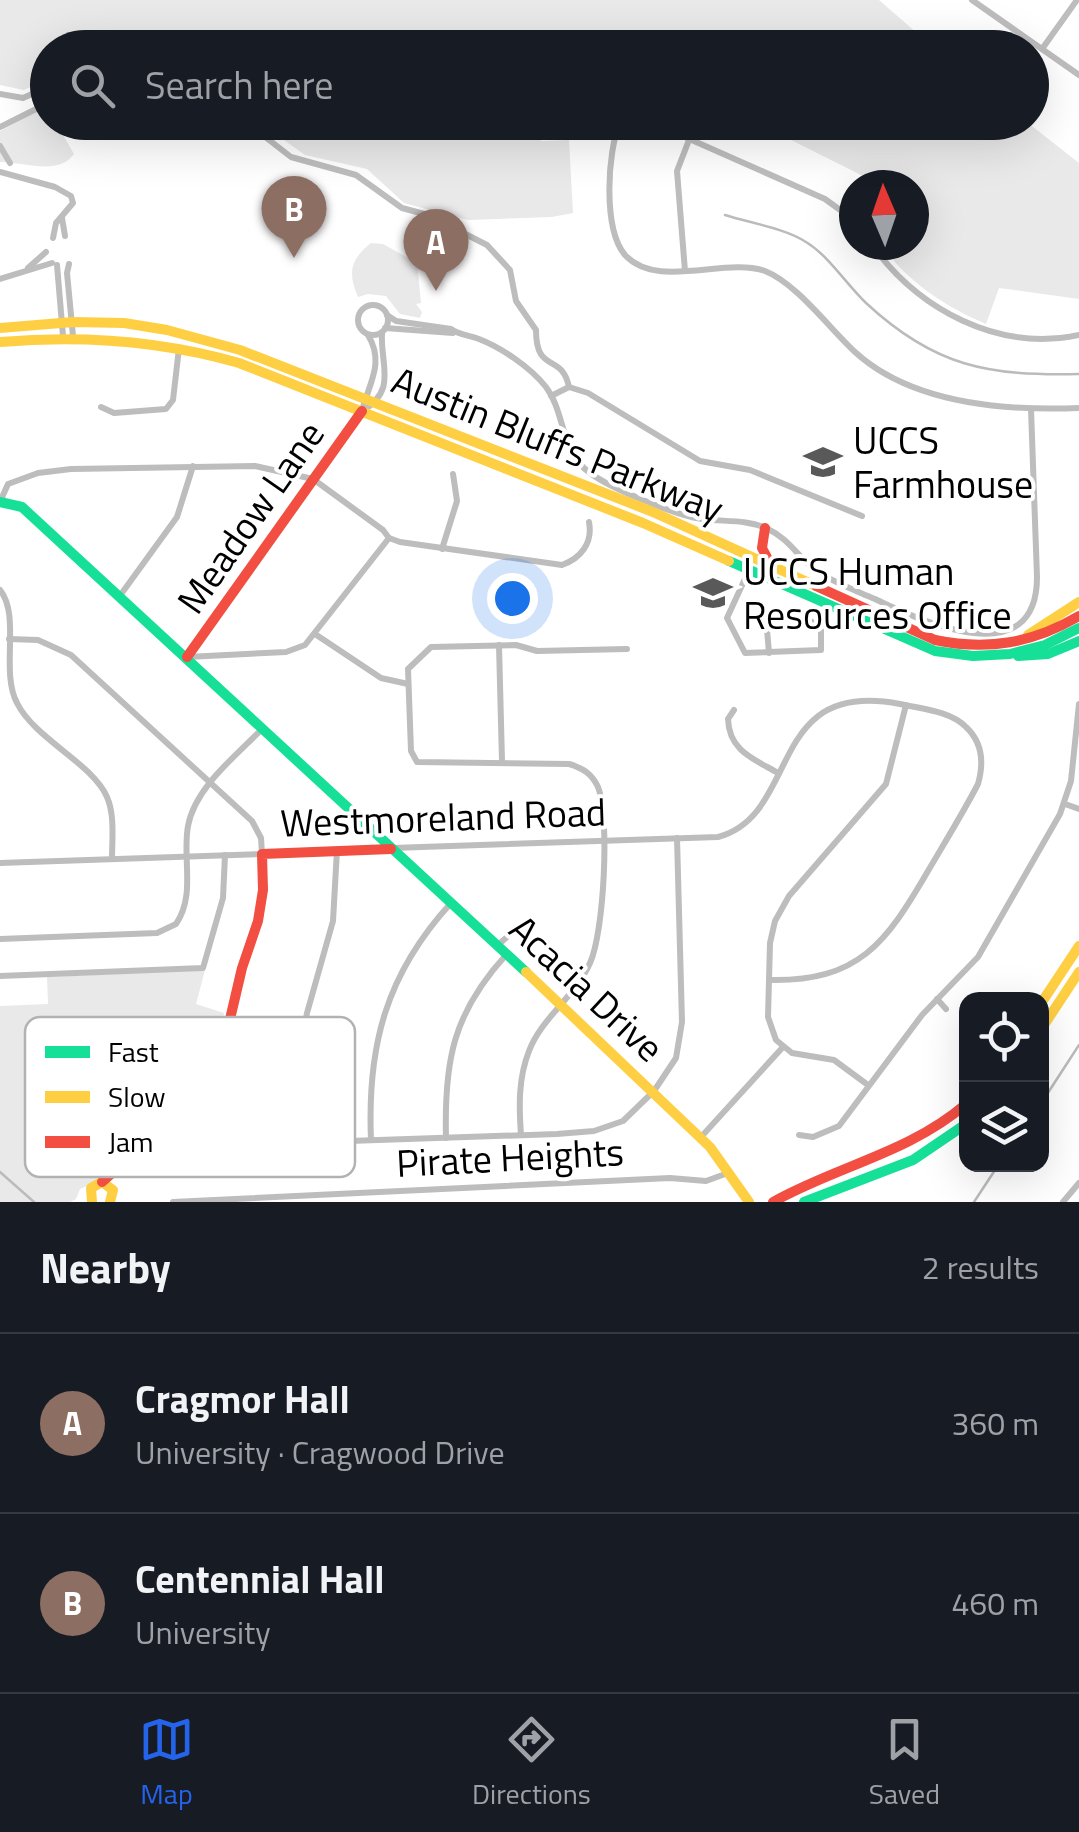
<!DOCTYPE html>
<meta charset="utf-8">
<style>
:root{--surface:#171b24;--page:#20242c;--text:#f1f3f6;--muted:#9ea1a6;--line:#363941;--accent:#2563eb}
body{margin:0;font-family:"Titillium Web",sans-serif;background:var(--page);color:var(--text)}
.controls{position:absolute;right:30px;bottom:30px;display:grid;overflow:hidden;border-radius:20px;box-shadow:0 10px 40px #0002}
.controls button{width:90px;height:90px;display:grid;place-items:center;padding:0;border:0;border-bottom:2px solid var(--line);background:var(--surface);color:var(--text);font:50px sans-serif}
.compass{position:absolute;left:839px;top:170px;width:90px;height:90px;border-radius:50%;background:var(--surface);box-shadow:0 10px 40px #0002;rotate:358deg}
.you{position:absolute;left:512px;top:598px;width:35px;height:35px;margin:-25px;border:8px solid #fff;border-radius:50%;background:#1a73e8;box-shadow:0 0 0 15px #1a73e833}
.badge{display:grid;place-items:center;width:65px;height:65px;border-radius:50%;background:var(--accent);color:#fff;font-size:32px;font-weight:700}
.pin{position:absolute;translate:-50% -82px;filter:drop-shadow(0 2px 5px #0008)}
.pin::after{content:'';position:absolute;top:52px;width:35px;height:30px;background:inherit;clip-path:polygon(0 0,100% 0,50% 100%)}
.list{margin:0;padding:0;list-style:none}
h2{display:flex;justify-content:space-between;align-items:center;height:130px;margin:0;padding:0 40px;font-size:42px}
h2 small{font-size:32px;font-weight:400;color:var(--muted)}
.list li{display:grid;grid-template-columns:65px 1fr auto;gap:30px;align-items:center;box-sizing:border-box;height:180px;padding:0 40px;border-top:2px solid var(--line)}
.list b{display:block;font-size:38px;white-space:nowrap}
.list p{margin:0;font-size:32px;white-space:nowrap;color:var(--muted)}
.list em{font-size:32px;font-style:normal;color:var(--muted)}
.icon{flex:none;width:55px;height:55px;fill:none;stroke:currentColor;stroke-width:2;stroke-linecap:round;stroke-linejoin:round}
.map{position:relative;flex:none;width:1079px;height:1202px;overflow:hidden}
.search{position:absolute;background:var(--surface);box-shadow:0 10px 40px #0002;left:30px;right:30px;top:30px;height:110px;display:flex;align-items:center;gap:25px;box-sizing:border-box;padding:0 35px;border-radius:55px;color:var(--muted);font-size:38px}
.sheet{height:490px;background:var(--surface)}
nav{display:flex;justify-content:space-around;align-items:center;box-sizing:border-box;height:140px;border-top:2px solid var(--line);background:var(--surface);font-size:28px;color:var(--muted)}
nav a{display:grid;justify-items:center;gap:5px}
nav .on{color:var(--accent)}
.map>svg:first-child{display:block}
.green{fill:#e9e9e9}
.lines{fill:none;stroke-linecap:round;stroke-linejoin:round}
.stream{stroke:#bbb;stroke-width:2.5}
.street{stroke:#bdbdbd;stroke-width:6}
.fast{stroke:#16e098;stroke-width:10}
.slow{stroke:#ffcf43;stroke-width:10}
.jam{stroke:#f24e42;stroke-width:10}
.labels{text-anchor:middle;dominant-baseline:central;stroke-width:8;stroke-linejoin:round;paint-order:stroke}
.poi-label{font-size:38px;fill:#000;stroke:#fff;text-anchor:start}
.street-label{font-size:38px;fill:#000;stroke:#fff}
.key{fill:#fff;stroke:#b2b2b2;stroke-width:2.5}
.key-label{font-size:28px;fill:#000}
</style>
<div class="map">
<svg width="1079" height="1202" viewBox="0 0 1079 1202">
<rect width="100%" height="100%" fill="#fff"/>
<g class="green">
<polygon points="0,0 879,0 933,47 48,48 47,79 24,90 0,85"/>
<path d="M41 109 50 125 56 123 74 154C58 176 26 162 0 162V131Z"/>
<polygon points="260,123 540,123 541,141 569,140 573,213 552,217 468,220 404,203 367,169 305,155"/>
<path d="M757 123H1028L1079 163V299L999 288 986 324C944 306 908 282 881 245H914V185H881Z"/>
<path d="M371 243 383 244 417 263 421 303 416 304 422 312 420 318 400 314 386 296 368 294 358 297C347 272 351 259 371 243Z"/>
<polygon points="205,970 196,1004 224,1013 220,1038 204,1067 124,1160 105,1178 80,1189 76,1199 70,1202 0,1202 0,1006 48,1004 47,977"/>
</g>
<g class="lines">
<g class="stream">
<path d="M725 215C750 223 784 228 806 242 829 256 846 284 866 303 935 367 988 376 1079 374"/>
<polyline points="1042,1102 1079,1045"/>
<polyline points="0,1172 34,1202"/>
<polyline points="974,1202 999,1164"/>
</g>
<g class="street">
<polyline points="972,0 1079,75"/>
<polyline points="1042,49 1077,0"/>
<polyline points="0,94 23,98 48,87"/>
<path d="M246 122 291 157 356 175 402 208 428 215 487 245 510 270 516 301 536 330C536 375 562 352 569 387"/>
<path d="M620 122C607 153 603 229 625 255 657 290 725 257 765 271 796 283 830 329 855 352 912 404 1006 411 1079 408"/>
<polyline points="651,122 825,199 854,220"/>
<polyline points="0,127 48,103"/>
<polyline points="0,146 10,163"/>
<polyline points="0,172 55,187 71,196 73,203 56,223 53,238"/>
<polyline points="62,218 65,236"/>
<path d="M872 245C919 310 998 352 1079 335"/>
<polyline points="69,264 67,273 73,336"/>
<polyline points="57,265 63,336"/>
<polyline points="28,268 46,252"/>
<polyline points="685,271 677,171 689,140"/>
<polyline points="0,279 52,263"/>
<circle cx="373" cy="320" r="15"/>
<path d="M387 315 396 321 451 329C459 335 469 335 479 339 502 348 530 367 546 387 566 414 560 452 590 473 610 488 677 516 702 519 726 522 746 519 768 529 791 540 800 561 820 573 837 584 857 591 875 599 922 622 1037 674 1037 577L1031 409"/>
<polyline points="385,328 453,333"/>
<polyline points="569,387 588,393 700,461 750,470 862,516"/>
<polyline points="551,396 569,387"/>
<polyline points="101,407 114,413 166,409 173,400 179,348"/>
<path d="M362 411C398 390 380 365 382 333"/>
<path d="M362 411C369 383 385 363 368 335"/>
<path d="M0 502 8 484 38 473 71 469 255 466 313 479 383 530 389 538 400 542 562 565C581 558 593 543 589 522"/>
<polyline points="442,549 457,501 453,474"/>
<polyline points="749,570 727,618 745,653 821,650 821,626 797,615 766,618 769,653"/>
<path d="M0 590C21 616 0 671 17 703 35 739 92 763 107 797 115 815 112 840 112 859"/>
<polyline points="119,597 177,517 193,466"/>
<polyline points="315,634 381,678 408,684"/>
<polyline points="499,645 502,761"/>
<polyline points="187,657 286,652 305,645 389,538"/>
<path d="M734 710 728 719C729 751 754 759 778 773"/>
<polyline points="1065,804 1079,809"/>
<path d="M392 848 718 837C802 814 765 678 900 704 922 709 950 711 966 727 982 742 984 763 978 784 963 813 945 842 928 871 886 943 859 982 769 980"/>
<polyline points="0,863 262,854 261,838 252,821 71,655 38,640 9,639"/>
<path d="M0 939 157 933 176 924C196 895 182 858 188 826 195 787 237 755 263 728"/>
<polyline points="497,946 518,927"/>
<polyline points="0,976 203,968 223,898 225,855"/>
<polyline points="937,999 946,1009"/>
<polyline points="868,1085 834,1060 792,1053 776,1040 768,1017 770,943 775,921 789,896 886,784 906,705"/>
<path d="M521 1135C519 1107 518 1079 529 1051 542 1017 575 997 590 963 604 933 610 817 598 787 592 774 583 768 569 764L417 762 411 751 408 669 431 647 516 645 537 651 627 649"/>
<polyline points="799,1135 813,1137 839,1126 922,1015 978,957 1060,814 1071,781 1079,704"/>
<polyline points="701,1137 783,1047"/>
<path d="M446 1138C444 1061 453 1013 506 955"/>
<path d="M371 1140C367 1046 386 974 451 903"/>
<polyline points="297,1143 298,1058 307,1013 333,921 337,850"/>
<polyline points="221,1146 223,1052"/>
<polyline points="142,1148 557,1134 594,1131 623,1121 654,1091 676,1058 682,1022 677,838"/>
<polyline points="173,1202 670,1178 706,1181 728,1173"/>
<polyline points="1063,1202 1079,1183"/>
</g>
<g class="fast">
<polyline points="0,502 22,507 526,972"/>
<polyline points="729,561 935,651 973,656 1010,654 1045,645 1079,628"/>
<polyline points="1018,656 1048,654 1079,641"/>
<polyline points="804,1202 913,1160 966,1124"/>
</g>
<g class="slow">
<polyline points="0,328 73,322 124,323 167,330 240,350 653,512 816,586"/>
<path d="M0 342C82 335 159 340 239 363L643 523 729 561"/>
<polyline points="1028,635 1079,602"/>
<polyline points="526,972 710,1147 749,1202"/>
<polyline points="1042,1002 1079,946"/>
<polyline points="1042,1028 1079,972"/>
<polyline points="92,1202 91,1188 102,1182 113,1190 110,1202"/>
</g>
<g class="jam">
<polyline points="765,528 762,548 770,563"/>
<path d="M816 586 935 640C988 651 1033 643 1079 616"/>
<polyline points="187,657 362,411"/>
<polyline points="102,1182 140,1148 223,1049 242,968 258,921 263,890 262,854 391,849"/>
<path d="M773 1202C837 1166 909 1153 966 1104"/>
</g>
</g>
<defs>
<g id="university-bare" transform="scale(3)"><path d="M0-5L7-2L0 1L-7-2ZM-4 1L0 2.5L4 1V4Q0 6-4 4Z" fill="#595959" stroke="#fff" stroke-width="2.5" paint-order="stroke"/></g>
</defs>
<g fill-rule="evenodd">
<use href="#university-bare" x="823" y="462"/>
<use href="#university-bare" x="713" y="593"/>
</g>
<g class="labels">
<g class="poi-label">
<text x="853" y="440">UCCS<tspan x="853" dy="44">Farmhouse</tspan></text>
<text x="743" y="571">UCCS Human<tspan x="743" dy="44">Resources Office</tspan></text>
</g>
<g class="street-label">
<text transform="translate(558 444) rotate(22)">Austin Bluffs Parkway</text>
<text transform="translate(250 517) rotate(-55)">Meadow Lane</text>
<text transform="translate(443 817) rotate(-2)">Westmoreland Road</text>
<text transform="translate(587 988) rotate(43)">Acacia Drive</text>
<text transform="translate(510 1157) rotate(-3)">Pirate Heights</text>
</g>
</g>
<rect x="25" y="1017" width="330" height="160" rx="15" class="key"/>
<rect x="45" y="1046" width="45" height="12" fill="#16e098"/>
<rect x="45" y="1091" width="45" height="12" fill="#ffcf43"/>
<rect x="45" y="1136" width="45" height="12" fill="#f24e42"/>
<g class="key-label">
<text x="108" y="1062">Fast</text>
<text x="108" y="1107">Slow</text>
<text x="108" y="1152">Jam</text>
</g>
</svg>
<div class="controls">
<button><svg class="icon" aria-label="locate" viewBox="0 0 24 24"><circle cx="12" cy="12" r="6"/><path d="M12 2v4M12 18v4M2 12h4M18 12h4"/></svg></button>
<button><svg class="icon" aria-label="layers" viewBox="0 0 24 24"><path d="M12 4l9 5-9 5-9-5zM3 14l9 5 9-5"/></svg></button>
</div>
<svg class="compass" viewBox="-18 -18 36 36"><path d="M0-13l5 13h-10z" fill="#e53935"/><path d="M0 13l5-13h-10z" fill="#9ea1a6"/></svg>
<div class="you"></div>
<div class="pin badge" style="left:436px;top:291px;background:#8d6e63">A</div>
<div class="pin badge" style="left:294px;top:258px;background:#8d6e63">B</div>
<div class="search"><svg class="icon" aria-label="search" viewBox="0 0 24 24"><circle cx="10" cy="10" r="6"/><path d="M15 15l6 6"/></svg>Search here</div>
</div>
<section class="sheet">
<h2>Nearby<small>2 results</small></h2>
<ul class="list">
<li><span class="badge" style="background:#8d6e63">A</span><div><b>Cragmor Hall</b><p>University · Cragwood Drive</p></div><em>360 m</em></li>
<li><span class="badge" style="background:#8d6e63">B</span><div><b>Centennial Hall</b><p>University</p></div><em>460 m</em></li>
</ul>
</section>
<nav>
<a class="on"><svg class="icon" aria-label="map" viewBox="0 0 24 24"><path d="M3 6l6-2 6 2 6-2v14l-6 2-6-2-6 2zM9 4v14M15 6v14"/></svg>Map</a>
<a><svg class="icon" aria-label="directions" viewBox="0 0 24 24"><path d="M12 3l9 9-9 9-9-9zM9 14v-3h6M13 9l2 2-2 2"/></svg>Directions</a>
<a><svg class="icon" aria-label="saved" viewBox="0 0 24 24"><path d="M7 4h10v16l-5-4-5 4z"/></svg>Saved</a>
</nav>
